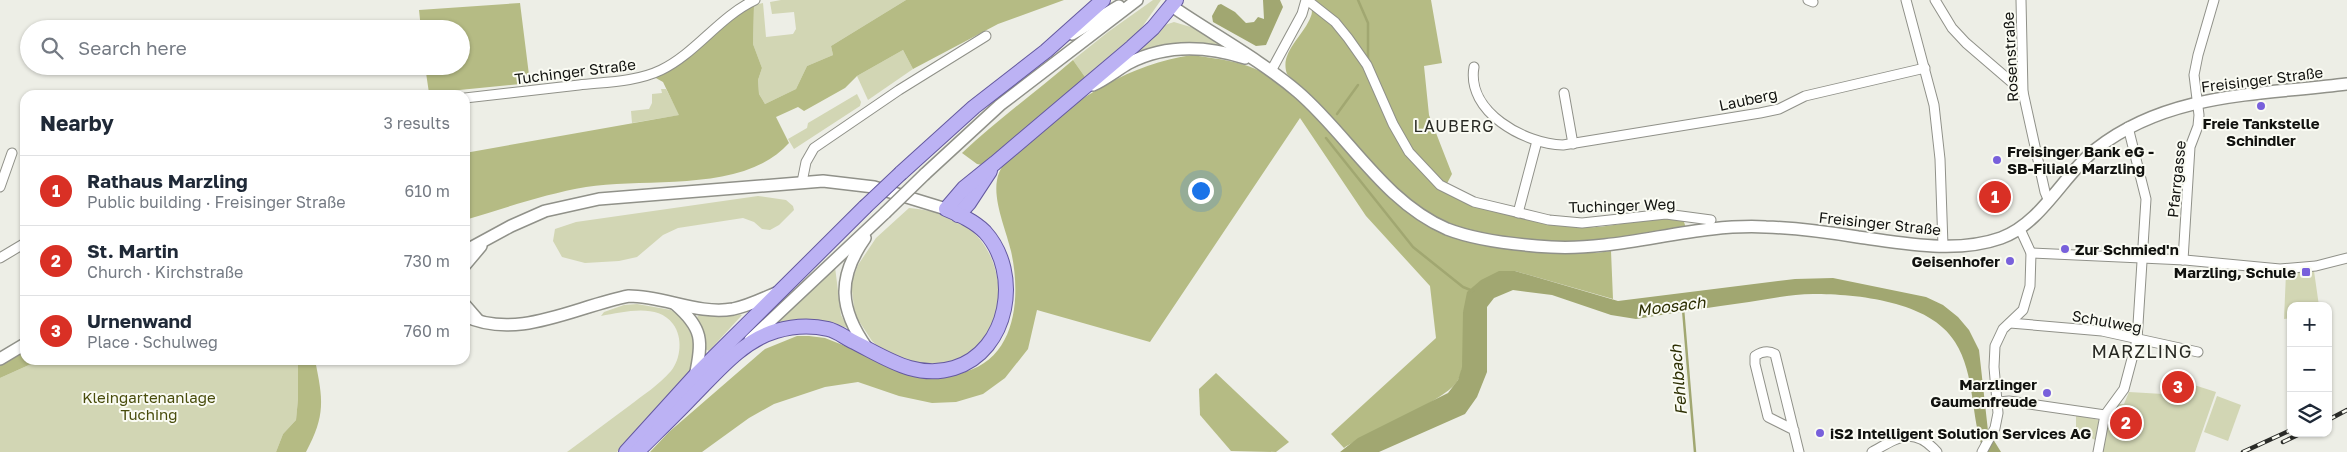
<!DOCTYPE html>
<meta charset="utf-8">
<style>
:root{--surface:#fff;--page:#f6f6f7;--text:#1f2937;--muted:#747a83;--line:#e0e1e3;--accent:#d93025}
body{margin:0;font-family:"Golos Text",sans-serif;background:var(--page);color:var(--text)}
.controls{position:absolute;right:15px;bottom:15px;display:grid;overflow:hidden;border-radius:10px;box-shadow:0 1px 4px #0004}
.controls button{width:45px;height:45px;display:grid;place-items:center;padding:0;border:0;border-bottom:1px solid var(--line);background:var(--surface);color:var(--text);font:25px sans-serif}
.you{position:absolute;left:1200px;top:190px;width:18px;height:18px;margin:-12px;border:4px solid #fff;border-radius:50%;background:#1a73e8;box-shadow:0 0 0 8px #1a73e833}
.badge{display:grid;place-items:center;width:32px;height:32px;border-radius:50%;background:var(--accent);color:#fff;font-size:16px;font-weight:700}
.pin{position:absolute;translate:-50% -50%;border:2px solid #fff;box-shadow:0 1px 5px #0006}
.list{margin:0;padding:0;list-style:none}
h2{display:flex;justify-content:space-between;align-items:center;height:65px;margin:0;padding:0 20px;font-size:21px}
h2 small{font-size:16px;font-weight:400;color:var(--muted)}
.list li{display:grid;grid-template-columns:32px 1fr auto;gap:15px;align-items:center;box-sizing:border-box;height:70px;padding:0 20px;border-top:1px solid var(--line)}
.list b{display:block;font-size:19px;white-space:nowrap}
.list p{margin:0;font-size:16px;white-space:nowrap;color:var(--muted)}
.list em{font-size:16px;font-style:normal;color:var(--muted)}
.icon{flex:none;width:28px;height:28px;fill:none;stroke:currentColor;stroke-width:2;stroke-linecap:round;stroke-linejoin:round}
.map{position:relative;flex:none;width:2347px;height:452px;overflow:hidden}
.search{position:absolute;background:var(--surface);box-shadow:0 1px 4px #0004;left:20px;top:20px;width:450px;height:55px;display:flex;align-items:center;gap:12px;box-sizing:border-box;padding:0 18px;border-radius:28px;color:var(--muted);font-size:19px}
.panel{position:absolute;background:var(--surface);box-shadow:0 1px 4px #0004;left:20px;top:90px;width:450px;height:275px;border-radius:15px}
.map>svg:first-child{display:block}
.green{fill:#d2d6b4}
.forest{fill:#b5bb84}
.water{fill:#a1a771}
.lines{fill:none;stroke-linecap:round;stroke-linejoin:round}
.stream{stroke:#a1a771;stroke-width:2.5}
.street-casing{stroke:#909189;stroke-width:11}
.secondary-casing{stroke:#909189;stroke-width:14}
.primary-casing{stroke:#64599f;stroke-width:16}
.street{stroke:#fff;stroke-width:9}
.secondary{stroke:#fff;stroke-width:11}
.primary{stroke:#bcb2f4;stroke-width:14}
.rail-casing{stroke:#2a2b28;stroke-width:4.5}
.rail{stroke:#fafbf3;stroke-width:2.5;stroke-dasharray:8;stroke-linecap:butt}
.secondary-bridge-casing{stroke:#909189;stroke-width:14;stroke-linecap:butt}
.primary-bridge-casing{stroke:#64599f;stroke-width:16;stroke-linecap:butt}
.secondary-bridge{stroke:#fff;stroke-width:11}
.primary-bridge{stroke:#bcb2f4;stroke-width:14}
.poi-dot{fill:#7860db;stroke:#fafbf3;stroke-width:2}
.labels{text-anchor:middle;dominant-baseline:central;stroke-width:4;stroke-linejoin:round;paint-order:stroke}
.street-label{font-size:15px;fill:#11120f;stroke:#fafbf3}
.poi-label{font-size:15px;font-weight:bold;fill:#11120f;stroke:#fafbf3;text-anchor:start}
.park-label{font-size:15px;fill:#484c0b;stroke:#fafbf3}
.neighbourhood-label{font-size:16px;letter-spacing:1px;fill:#2a2b25;stroke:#fafbf3}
.water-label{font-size:16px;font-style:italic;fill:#2c2e02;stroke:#fafbf3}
.quarter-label{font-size:18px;letter-spacing:1px;fill:#2a2b25;stroke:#fafbf3}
</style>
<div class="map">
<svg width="2347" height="452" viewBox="0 0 2347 452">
<rect width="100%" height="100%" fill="#edeee6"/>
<g class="green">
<polygon points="781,0 906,0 831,46 833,55 807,66 796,89 765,104 759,94 758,80 762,68 753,44 754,5 763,3 766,37 793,34 796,29 794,12 772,14 770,2"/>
<polygon points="1153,0 1161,0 1140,30 1085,77 1073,60 1108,32"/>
<path d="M1174 22 1194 28 1225 47C1193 42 1167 43 1136 54L1165 25Z"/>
<polygon points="903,50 913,69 868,100 857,76"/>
<polygon points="661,89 666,89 680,115 632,123 631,111 649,109 652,103 652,94 662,93"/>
<polygon points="857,94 861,102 860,106 794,149 788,139 807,128 808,123"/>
<polygon points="758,196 786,200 793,206 794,210 779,225 770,230 762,229 754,222 743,218 678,228 663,235 637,257 619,261 585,263 562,257 553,241 555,229 576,222"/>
<path d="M909 208C954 212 988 231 997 277 1001 296 1000 315 993 334 990 342 980 351 974 358L921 367 884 352 872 341 855 315 851 283 858 265 876 238Z"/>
<path d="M835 267 841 315 848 328C821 320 803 318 776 323Z"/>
<polygon points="2314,271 2319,306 2291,306 2291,318 2284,319 2286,273"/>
<path d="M637 304 671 310 684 319 696 345 693 366 689 373 617 452H567C588 437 608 421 629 406 643 395 659 385 671 371 681 359 683 337 673 324 657 303 625 312 601 316L604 312 624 305Z"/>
<polygon points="700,314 738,314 742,315 709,351 705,349 704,332 697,317"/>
<polygon points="40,360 298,360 298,399 296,420 283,434 276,452 0,452 0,378"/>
<polygon points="2169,377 2216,392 2195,452 2102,452 2110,410 2117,404 2124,404 2129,392 2163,394"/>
<polygon points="2217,396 2241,405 2228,441 2204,432"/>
<polygon points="2076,415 2099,420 2095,440 2076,429"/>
</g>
<g class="forest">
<path d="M906 0H1064L998 24 913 69 903 50 857 76 845 88 804 111 798 107 776 117 789 143C744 194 645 177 586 187 545 194 505 208 465 220V153L679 115 663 82 654 77 729 19 754 5 753 44 762 68 758 80 759 94 765 104 796 89 807 66 833 55 831 46Z"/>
<path d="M1311 0H1431L1442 63 1424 66 1429 115 1452 174 1443 191C1476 211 1514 217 1553 222 1568 224 1584 228 1599 227 1629 224 1653 216 1683 219L1686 228 1601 244H1547L1482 235 1449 227 1416 208 1287 74C1279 52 1304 36 1311 16 1313 12 1311 5 1311 0Z"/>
<polygon points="520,3 530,83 429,93 425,66 461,66 461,29 421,29 419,10"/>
<path d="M1192 55C1232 61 1251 62 1285 86L1432 224 1566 252 1596 253 1611 251 1613 299 1515 271 1463 312C1463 330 1467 364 1458 380 1447 401 1369 431 1344 448L1331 434 1436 338 1430 286 1366 216 1300 118 1150 342 1037 310 1028 349 1005 378 983 394 956 402 932 403 899 396 858 382 825 387 774 404 749 418 702 452H650L669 432 765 349 797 336H809L825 338C852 349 879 359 907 368 915 371 926 377 936 377 945 378 956 375 965 372 1017 357 1021 296 1011 251 1006 229 990 195 999 173 1005 158 1021 147 1033 137 1079 97 1130 64 1192 55Z"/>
<path d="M1073 60 1085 77 1007 146 982 165 977 164 962 153C997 120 1036 92 1073 60Z"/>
<polygon points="25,350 25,360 40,360 0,378 0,366"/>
<path d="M298 360H315C323 399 326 415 306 452H276L283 434 296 420 298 399Z"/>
<polygon points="1216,373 1289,442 1276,452 1231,451 1200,415 1199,389"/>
</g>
<g class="water">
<polygon points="1263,0 1280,0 1283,7 1266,45 1256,46 1213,22 1212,16 1218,5 1221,4 1235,12 1246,23 1254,22 1258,17 1264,19"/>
<path d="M1499 271H1515L1618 301 1795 279 1833 278 1926 297 1943 305 1958 317 1969 330 1979 350 1988 431 2001 452H1984C1970 417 1976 375 1955 342 1930 301 1857 294 1813 294 1792 294 1770 299 1749 302 1711 307 1673 313 1636 319L1611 315 1552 295 1513 290 1494 298 1487 307V372L1477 397 1465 414 1379 452H1340L1358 438 1448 393 1458 380 1462 367 1463 312 1467 292 1481 280Z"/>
</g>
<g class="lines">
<g class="stream">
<polyline points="1358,0 1368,23 1368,62"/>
<polyline points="1337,114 1358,85"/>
<polyline points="1326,138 1413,247 1463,287 1473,291"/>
<polyline points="1683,309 1695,452"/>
</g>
<g class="street-casing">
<g id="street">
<polyline points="1307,0 1335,22 1348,38 1367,65 1393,124 1409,152 1440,185 1474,202 1549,220 1582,223 1666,214 1711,220"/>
<polyline points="1808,0 1813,2"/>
<polyline points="1906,0 1934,105 1940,159 1943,246"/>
<polyline points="1935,0 1952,28 1966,43 2023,92"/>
<polyline points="2021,0 2023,92 2045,192 2048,199"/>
<path d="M1474 67C1466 112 1525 144 1563 145L1760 113 1779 109 1805 96 1925 68"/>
<polyline points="1271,71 1302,14 1306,0"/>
<polyline points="1564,93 1573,144"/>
<path d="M465 98C503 94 541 89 579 85 605 82 636 82 661 70 696 53 719 17 755 0"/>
<polyline points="802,182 806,162 814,148 899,90 986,36"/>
<polyline points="0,187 12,153"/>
<polyline points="1518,213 1537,141"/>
<polyline points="2031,253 2185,260 2280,269 2316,266 2347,258"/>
<polyline points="0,258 25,243"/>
<polyline points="2183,260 2190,147 2198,126 2199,115 2194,75 2198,55 2214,0"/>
<polyline points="2010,323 2102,331 2198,352"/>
<polyline points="1999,402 2009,401 2105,415"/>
<path d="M1794 430 1768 417 1755 364V356C1761 352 1768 350 1775 354L1799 452"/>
<path d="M1872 452C1899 437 1913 426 1937 452"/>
<polyline points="1982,452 1995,428 1998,413 1994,367 1995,346 2003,329 2023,310 2030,286 2031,253 2020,229"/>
<polyline points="2098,452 2105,415 2124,389 2137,340 2146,199 2128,127"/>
</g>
</g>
<g class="secondary-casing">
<g id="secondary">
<path d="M1173 7C1214 35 1259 59 1298 92 1348 135 1384 202 1447 229 1478 241 1518 245 1551 247 1623 251 1693 223 1766 227 1797 228 1827 232 1858 237 1903 243 1956 254 2001 238 2042 223 2063 175 2096 149 2169 92 2260 95 2347 84"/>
<polyline points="1072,34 1119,6"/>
<path d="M1093 85C1106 79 1117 70 1129 63 1166 44 1207 46 1245 58"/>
<polyline points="925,174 1000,105 1137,0"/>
<path d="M865 238C837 278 839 309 867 348"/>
<polyline points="465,251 511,226 545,211 599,199 823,181 874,187 946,209"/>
<polyline points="465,265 481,246"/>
<path d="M675 304C703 328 703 341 695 376"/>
<polyline points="465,305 478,320"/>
<path d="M465 316C518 341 576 306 629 296 664 296 698 315 733 309 748 306 762 299 776 293"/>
<polyline points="750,340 885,213"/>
<polyline points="0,359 25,344"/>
</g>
</g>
<g class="primary-casing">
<g id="primary">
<polyline points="901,173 974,107 1046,51 1103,0"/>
<polyline points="958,215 969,203 990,171"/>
<polyline points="626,452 695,376 865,207"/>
<path d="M637 452C656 433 675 415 693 396 717 372 742 341 776 331 793 326 811 325 828 329 837 331 844 337 852 341 885 357 915 380 954 368 1009 351 1022 273 985 232 974 221 960 215 946 209L964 188 995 163 1132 47 1153 28 1176 0"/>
</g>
</g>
<use href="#street" class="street"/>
<use href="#secondary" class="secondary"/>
<use href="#primary" class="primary"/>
<g class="rail-casing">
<g id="rail">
<polyline points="2328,420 2347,410"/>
<polyline points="2283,442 2302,433"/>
<polyline points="2243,452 2291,430"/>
</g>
</g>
<use href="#rail" class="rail"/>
<g class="secondary-bridge-casing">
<polyline id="secondary-bridge" points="885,213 925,174"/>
</g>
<g class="primary-bridge-casing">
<polyline id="primary-bridge" points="865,207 901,173"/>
</g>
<use href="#secondary-bridge" class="secondary-bridge"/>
<use href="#primary-bridge" class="primary-bridge"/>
</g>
<g class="poi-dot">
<circle cx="2261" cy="106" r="5"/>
<circle cx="1997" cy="160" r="5"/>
<circle cx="2065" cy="249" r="5"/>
<circle cx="2010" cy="261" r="5"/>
<rect x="2301" y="267" width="10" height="10" rx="2.5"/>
<circle cx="2047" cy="393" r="5"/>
<circle cx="1820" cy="433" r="5"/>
</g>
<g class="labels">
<g class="street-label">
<text transform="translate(2010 57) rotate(-93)">Rosenstraße</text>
<text transform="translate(575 71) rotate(-7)">Tuchinger Straße</text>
<text transform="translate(2262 79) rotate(-7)">Freisinger Straße</text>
<text transform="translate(1748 99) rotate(-12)">Lauberg</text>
<text transform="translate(2176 179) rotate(-84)">Pfarrgasse</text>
<text transform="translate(1622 205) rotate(-2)">Tuchinger Weg</text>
<text transform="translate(1880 223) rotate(6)">Freisinger Straße</text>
<text transform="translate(2107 321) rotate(10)">Schulweg</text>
</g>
<g class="poi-label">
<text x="2261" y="123" text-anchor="middle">Freie Tankstelle<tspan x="2261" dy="17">Schindler</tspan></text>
<text x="2007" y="151">Freisinger Bank eG -<tspan x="2007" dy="17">SB-Filiale Marzling</tspan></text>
<text x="2075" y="249">Zur Schmied'n</text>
<text x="2000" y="261" text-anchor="end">Geisenhofer</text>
<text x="2296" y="272" text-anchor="end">Marzling, Schule</text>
<text x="2037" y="384" text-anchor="end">Marzlinger<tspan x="2037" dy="17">Gaumenfreude</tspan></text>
<text x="1830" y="433">iS2 Intelligent Solution Services AG</text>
</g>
<g class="park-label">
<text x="149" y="397">Kleingartenanlage<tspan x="149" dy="17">Tuching</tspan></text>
</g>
<g class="neighbourhood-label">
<text x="1454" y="126">LAUBERG</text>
</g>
<g class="water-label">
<text transform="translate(1671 306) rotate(-7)">Moosach</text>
<text transform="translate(1678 380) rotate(-95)">Fehlbach</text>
</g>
<g class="quarter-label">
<text x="2142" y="351">MARZLING</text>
</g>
</g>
</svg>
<div class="controls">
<button>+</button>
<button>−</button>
<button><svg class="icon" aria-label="layers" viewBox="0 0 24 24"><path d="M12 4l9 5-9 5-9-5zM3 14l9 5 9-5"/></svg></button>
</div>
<div class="you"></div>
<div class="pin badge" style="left:1995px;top:197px">1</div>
<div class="pin badge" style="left:2126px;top:423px">2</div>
<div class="pin badge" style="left:2178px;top:387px">3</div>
<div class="search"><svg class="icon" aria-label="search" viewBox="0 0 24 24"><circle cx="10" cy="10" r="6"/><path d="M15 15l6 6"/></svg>Search here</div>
<section class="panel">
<h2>Nearby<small>3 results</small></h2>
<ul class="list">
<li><span class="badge">1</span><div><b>Rathaus Marzling</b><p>Public building · Freisinger Straße</p></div><em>610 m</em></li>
<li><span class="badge">2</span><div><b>St. Martin</b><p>Church · Kirchstraße</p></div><em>730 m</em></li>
<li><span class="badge">3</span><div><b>Urnenwand</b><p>Place · Schulweg</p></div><em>760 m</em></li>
</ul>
</section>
</div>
